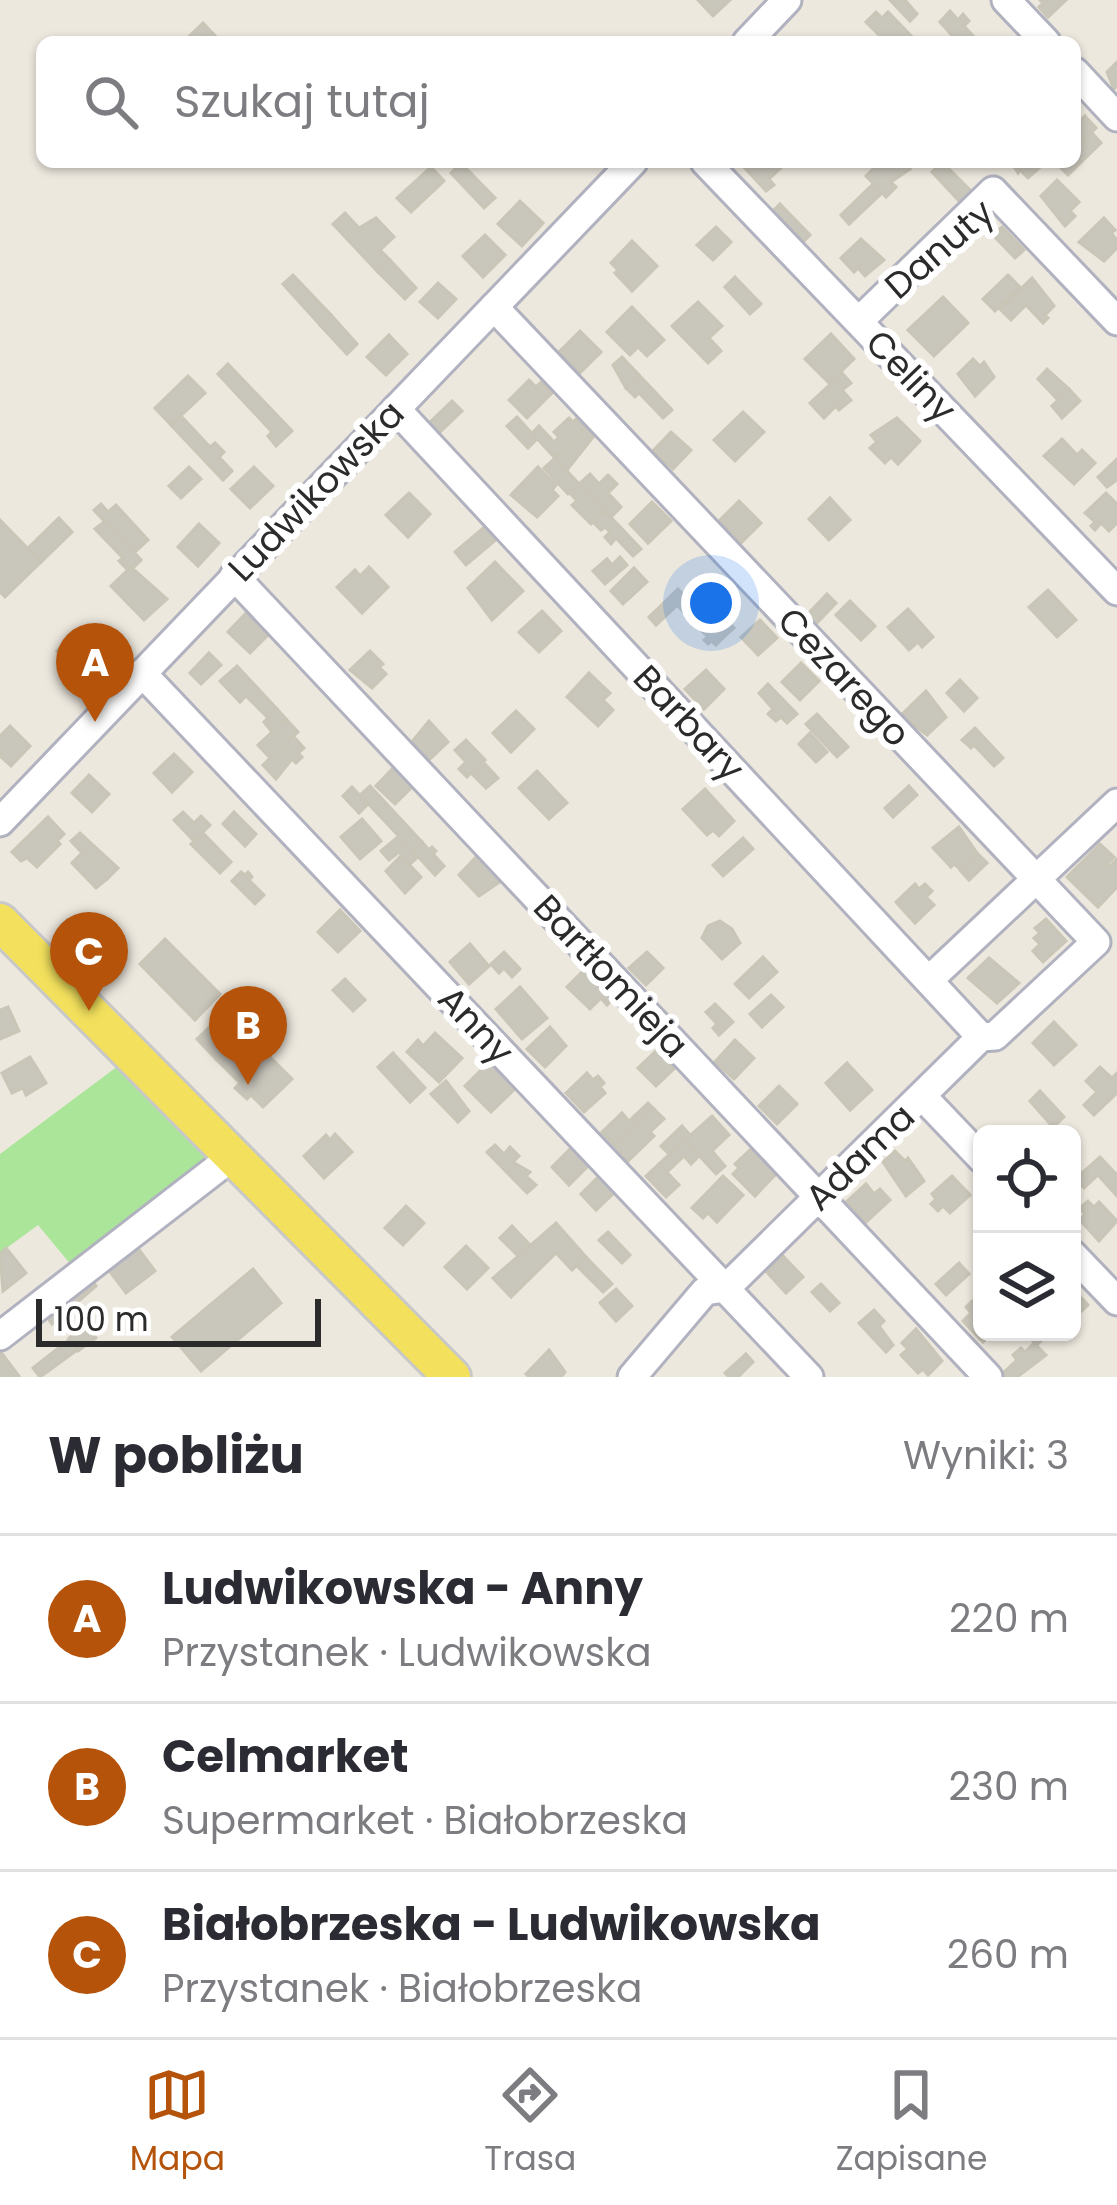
<!DOCTYPE html>
<html lang="pl">
<meta charset="utf-8">
<style>
:root{--surface:#fff;--page:#f2f2f3;--text:#2b2b33;--muted:#7c7c81;--line:#e1e1e2;--accent:#b45309}
body{margin:0;font-family:Poppins,sans-serif;background:var(--page);color:var(--text)}
.controls{position:absolute;right:36px;bottom:36px;display:grid;overflow:hidden;border-radius:18px;box-shadow:0 3px 9px #0004}
.controls button{width:108px;height:108px;display:grid;place-items:center;padding:0;border:0;border-bottom:3px solid var(--line);background:var(--surface);color:var(--text);font:60px sans-serif}
.scale{position:absolute;left:36px;bottom:30px;width:285px;box-sizing:border-box;padding-left:12px;border:6px solid #2b2b2b;border-top:0;font-size:33px;line-height:42px;white-space:nowrap;color:#2b2b2b;-webkit-text-stroke:9px #fff;paint-order:stroke}
.you{position:absolute;left:711px;top:603px;width:42px;height:42px;margin:-30px;border:9px solid #fff;border-radius:50%;background:#1a73e8;box-shadow:0 0 0 18px #1a73e833}
.badge{display:grid;place-items:center;width:78px;height:78px;border-radius:50%;background:var(--accent);color:#fff;font-size:39px;font-weight:700}
.pin{position:absolute;translate:-50% -99px;filter:drop-shadow(0 3px 6px #0008)}
.pin::after{content:'';position:absolute;top:63px;width:42px;height:36px;background:inherit;clip-path:polygon(0 0,100% 0,50% 100%)}
.list{margin:0;padding:0;list-style:none}
h2{display:flex;justify-content:space-between;align-items:center;height:156px;margin:0;padding:0 48px;font-size:51px}
h2 small{font-size:39px;font-weight:400;color:var(--muted)}
.list li{display:grid;grid-template-columns:78px 1fr auto;gap:36px;align-items:center;box-sizing:border-box;height:168px;padding:0 48px;border-top:3px solid var(--line)}
.list b{display:block;font-size:45px;white-space:nowrap}
.list p{margin:0;font-size:39px;white-space:nowrap;color:var(--muted)}
.list em{font-size:39px;font-style:normal;color:var(--muted)}
.icon{flex:none;width:66px;height:66px;fill:none;stroke:currentColor;stroke-width:2;stroke-linecap:round;stroke-linejoin:round}
.map{position:relative;flex:none;width:1117px;height:1377px;overflow:hidden}
.search{position:absolute;background:var(--surface);box-shadow:0 3px 9px #0004;left:36px;right:36px;top:36px;height:132px;display:flex;align-items:center;gap:30px;box-sizing:border-box;padding:0 42px;border-radius:18px;color:var(--muted);font-size:45px}
.sheet{height:660px;background:var(--surface)}
nav{display:flex;justify-content:space-around;align-items:center;box-sizing:border-box;height:168px;border-top:3px solid var(--line);background:var(--surface);font-size:33px;color:var(--muted)}
nav a{display:grid;justify-items:center;gap:6px}
nav .on{color:var(--accent)}
.map>svg:first-child{display:block}
.green{fill:#abe599}
.building{fill:#c9c6bc;stroke:#c9c5b7;stroke-width:3}
.lines{fill:none;stroke-linecap:round;stroke-linejoin:round}
.minor-casing{stroke:#b1b2bf;stroke-width:33}
.major-casing{stroke:#c8c8c8;stroke-width:42}
.minor{stroke:#fff;stroke-width:27}
.major{stroke:#f3e15d;stroke-width:36}
.labels{text-anchor:middle;dominant-baseline:central;stroke-width:12;stroke-linejoin:round;paint-order:stroke}
.street-label{font-size:36px;fill:#2b2b2b;stroke:#fff}
</style>
<div class="map">
<svg width="1117" height="1377" viewBox="0 0 1117 1377">
<rect width="100%" height="100%" fill="#ede8de"/>
<polygon class="green" points="118,1066 215,1164 72,1266 38,1225 0,1253 0,1154"/>
<g class="building">
<polygon points="698,0 730,0 713,16"/>
<polygon points="890,0 905,0 917,14 910,21"/>
<polygon points="1040,0 1066,0 1048,17 1039,7 1043,3"/>
<polygon points="950,11 958,20 963,14 969,21 964,26 975,38 971,42 958,42 940,22"/>
<polygon points="876,12 882,18 888,12 917,42 886,42 866,22"/>
<polygon points="203,23 221,42 183,42"/>
<polygon points="1117,62 1117,85 1114,89 1107,72"/>
<polygon points="1085,116 1096,128 1077,146 1075,126"/>
<polygon points="1092,133 1101,143 1068,175 1058,165 1075,162 1075,148"/>
<polygon points="747,162 780,162 784,165 769,179 774,185 766,191 743,166"/>
<polygon points="880,162 903,162 910,169 891,182 896,187 886,197 866,176"/>
<polygon points="942,162 972,192 961,203 932,172"/>
<polygon points="1011,162 1046,162 1028,178 1020,170 1018,173"/>
<polygon points="461,163 495,198 484,208 451,173"/>
<polygon points="431,167 444,181 411,212 397,198"/>
<polygon points="1057,180 1079,202 1070,211 1075,216 1065,226 1041,196"/>
<polygon points="873,184 882,193 849,224 841,215"/>
<polygon points="520,201 543,223 522,246 498,224"/>
<polygon points="780,204 810,235 800,245 770,214"/>
<polygon points="345,213 359,228 376,218 394,237 380,250 390,260 378,272 333,224"/>
<polygon points="1104,218 1115,230 1111,233 1117,240 1117,248 1104,261 1079,242"/>
<polygon points="716,227 731,242 713,260 697,245"/>
<polygon points="1002,227 1024,250 1015,258 993,235"/>
<polygon points="485,235 505,255 483,277 463,256"/>
<polygon points="861,239 884,260 865,276 858,268 854,272 841,258"/>
<polygon points="632,241 657,266 632,291 615,273 618,270 611,263"/>
<polygon points="390,260 416,288 405,299 378,272"/>
<polygon points="293,275 331,315 320,325 283,284"/>
<polygon points="1008,275 1020,287 995,311 983,299"/>
<polygon points="735,277 761,304 750,314 725,287"/>
<polygon points="1032,278 1054,306 1045,315 1048,318 1043,323 1026,305 1011,320 1000,309"/>
<polygon points="438,283 456,299 438,318 420,302"/>
<polygon points="943,297 968,323 934,356 908,330"/>
<polygon points="698,302 722,326 709,338 721,351 708,363 672,326"/>
<polygon points="632,307 664,340 647,356 638,347 630,355 607,332"/>
<polygon points="331,315 357,344 347,354 320,325"/>
<polygon points="580,331 601,352 580,373 559,352"/>
<polygon points="831,334 854,359 829,383 805,359"/>
<polygon points="389,335 407,354 386,375 367,357"/>
<polygon points="622,357 639,375 626,388 613,365"/>
<polygon points="973,359 980,366 984,362 994,377 975,396 958,374"/>
<polygon points="228,364 292,431 276,446 268,436 272,432 218,374"/>
<polygon points="1047,369 1069,389 1058,400 1038,379"/>
<polygon points="842,373 851,383 842,390 851,400 839,410 822,392"/>
<polygon points="639,375 672,410 663,418 639,393 635,397 626,388"/>
<polygon points="188,376 205,393 171,425 155,408"/>
<polygon points="529,380 536,387 541,382 552,393 527,418 509,400"/>
<polygon points="1069,389 1080,401 1062,418 1052,406"/>
<polygon points="822,392 836,406 824,418 810,403"/>
<polygon points="452,401 462,411 437,435 427,425"/>
<polygon points="584,411 592,420 555,458 532,433 539,426 554,442 559,437 554,432 569,418 573,422"/>
<polygon points="743,412 764,432 735,461 714,440"/>
<polygon points="181,416 210,447 215,443 224,452 219,457 232,471 223,480 171,425"/>
<polygon points="517,417 537,439 528,448 507,426"/>
<polygon points="897,418 920,441 898,464 891,457 885,463 870,448 877,442 871,435"/>
<polygon points="589,423 597,432 567,470 555,458"/>
<polygon points="671,432 691,450 673,469 653,451"/>
<polygon points="1062,439 1077,455 1082,450 1095,463 1074,484 1044,456"/>
<polygon points="555,458 579,484 568,494 544,468"/>
<polygon points="1117,459 1117,480 1107,487 1098,477"/>
<polygon points="189,467 201,479 181,498 169,486"/>
<polygon points="254,467 273,486 250,508 231,489"/>
<polygon points="538,467 556,485 552,490 558,496 537,517 511,495"/>
<polygon points="590,474 599,484 608,475 617,484 608,493 621,507 611,517 579,484"/>
<polygon points="579,484 605,511 591,524 572,505 577,501 570,493"/>
<polygon points="409,493 430,514 408,537 386,515"/>
<polygon points="1106,493 1117,504 1117,523 1109,531 1101,523 1095,530 1091,526 1095,522 1085,513"/>
<polygon points="830,498 850,520 829,540 809,519"/>
<polygon points="739,501 761,523 741,543 719,521"/>
<polygon points="652,502 671,521 648,543 630,524"/>
<polygon points="101,504 108,512 116,505 148,540 134,553 94,510"/>
<polygon points="605,511 641,549 633,556 616,538 611,544 605,537 610,532 605,527 601,530 593,522"/>
<polygon points="59,518 72,532 41,562 28,548"/>
<polygon points="0,520 41,562 5,597 0,592"/>
<polygon points="105,521 141,560 132,569 128,570 119,561 123,558 95,529"/>
<polygon points="199,524 219,543 198,566 178,547"/>
<polygon points="488,524 499,537 466,565 455,552"/>
<polygon points="620,557 627,565 605,584 593,571 607,559 612,565"/>
<polygon points="495,562 523,591 492,620 468,588"/>
<polygon points="131,567 167,599 144,620 111,586"/>
<polygon points="369,567 388,587 362,613 337,587 355,570 360,576"/>
<polygon points="634,568 647,582 623,604 611,591"/>
<polygon points="678,589 686,597 656,625 649,617"/>
<polygon points="1048,590 1076,620 1057,637 1029,607"/>
<polygon points="827,594 836,603 813,627 804,618"/>
<polygon points="686,597 709,621 700,629 677,605"/>
<polygon points="850,601 875,626 861,640 836,615"/>
<polygon points="711,604 734,628 724,637 701,613"/>
<polygon points="908,609 933,637 922,647 918,642 909,650 888,627"/>
<polygon points="248,611 270,633 250,653 228,632"/>
<polygon points="542,611 561,631 539,652 519,632"/>
<polygon points="760,620 777,638 758,655 741,637"/>
<polygon points="709,621 724,637 716,645 711,641 708,644 704,640 708,637 700,629"/>
<polygon points="76,631 98,652 75,669 57,651"/>
<polygon points="370,651 383,664 379,667 386,674 372,688 350,670"/>
<polygon points="209,653 221,665 201,684 190,673"/>
<polygon points="801,663 819,681 800,700 782,682"/>
<polygon points="237,666 277,709 268,718 246,696 240,702 220,681"/>
<polygon points="706,670 724,689 704,709 685,689"/>
<polygon points="589,673 610,693 603,700 613,710 598,726 567,697"/>
<polygon points="960,680 977,698 964,711 947,693"/>
<polygon points="768,684 797,714 787,723 781,717 776,721 768,714 773,709 759,693"/>
<polygon points="926,691 946,717 927,735 901,715"/>
<polygon points="277,709 286,719 272,732 264,722"/>
<polygon points="516,711 534,729 511,752 493,733"/>
<polygon points="817,714 848,747 837,757 806,724"/>
<polygon points="286,719 298,732 270,758 258,745"/>
<polygon points="429,721 448,742 428,761 411,743"/>
<polygon points="10,726 30,746 11,766 0,756 0,736"/>
<polygon points="975,728 1003,758 994,766 974,745 971,748 962,740"/>
<polygon points="810,733 827,752 816,762 799,744"/>
<polygon points="293,736 304,748 298,753 302,757 296,763 292,759 276,779 263,765"/>
<polygon points="466,740 485,760 467,777 459,769 466,762 455,750"/>
<polygon points="174,754 192,772 172,792 154,773"/>
<polygon points="397,764 416,783 395,804 376,786"/>
<polygon points="485,764 498,778 486,788 473,775"/>
<polygon points="537,771 567,803 549,819 519,788"/>
<polygon points="89,775 109,794 92,812 72,793"/>
<polygon points="370,786 422,842 413,851 360,795"/>
<polygon points="909,786 917,795 893,817 885,808"/>
<polygon points="352,787 368,804 359,813 343,796"/>
<polygon points="705,789 734,821 719,836 713,830 707,835 683,809"/>
<polygon points="183,812 194,823 201,816 210,825 194,841 174,820"/>
<polygon points="234,812 256,834 245,846 223,824"/>
<polygon points="48,817 64,834 57,841 60,844 37,867 27,858 21,861 12,852"/>
<polygon points="362,819 381,841 360,859 341,837"/>
<polygon points="959,827 977,853 960,869 954,864 951,867 933,848"/>
<polygon points="80,833 118,868 107,879 71,841"/>
<polygon points="203,833 231,862 220,873 191,844"/>
<polygon points="399,836 418,857 410,864 399,852 389,860 381,851"/>
<polygon points="743,838 753,849 723,876 713,865"/>
<polygon points="422,842 429,850 432,847 436,851 433,854 444,866 435,875 413,851"/>
<polygon points="1100,844 1114,857 1107,864 1110,866 1117,859 1117,887 1098,907 1067,877"/>
<polygon points="82,853 107,879 96,888 72,863"/>
<polygon points="977,853 987,863 969,880 960,870"/>
<polygon points="479,854 504,879 479,896 459,875"/>
<polygon points="401,856 421,877 405,893 386,871"/>
<polygon points="241,872 245,875 248,872 252,877 249,880 264,895 255,904 232,881"/>
<polygon points="915,884 919,889 925,884 932,891 926,897 934,905 915,923 896,902"/>
<polygon points="340,910 360,931 338,952 318,932"/>
<polygon points="1046,919 1066,941 1043,962 1033,951 1040,944 1034,938 1040,933 1035,928"/>
<polygon points="720,921 732,929 740,943 722,959 702,938 708,926"/>
<polygon points="165,939 220,994 195,1020 140,964"/>
<polygon points="470,944 489,966 469,984 450,962"/>
<polygon points="504,952 520,969 512,977 504,968 499,973 491,964"/>
<polygon points="647,952 663,968 646,985 629,968"/>
<polygon points="763,957 777,972 749,998 735,984"/>
<polygon points="989,958 1019,983 997,1003 968,978"/>
<polygon points="588,966 618,994 607,1005 601,998 590,1009 567,987"/>
<polygon points="345,979 365,1000 353,1011 333,990"/>
<polygon points="520,987 547,1018 522,1039 496,1009"/>
<polygon points="771,995 783,1007 762,1027 750,1014"/>
<polygon points="715,1004 733,1022 719,1035 713,1028 717,1024 706,1012"/>
<polygon points="8,1007 19,1031 0,1039 0,1010"/>
<polygon points="224,1013 244,1033 217,1060 197,1039"/>
<polygon points="1054,1022 1076,1045 1054,1065 1033,1043"/>
<polygon points="550,1027 566,1046 545,1067 527,1049"/>
<polygon points="245,1032 292,1079 263,1107 251,1095 247,1099 235,1088 240,1083 217,1060"/>
<polygon points="435,1033 462,1058 439,1082 407,1052 418,1040 423,1046"/>
<polygon points="735,1040 754,1058 734,1079 715,1062"/>
<polygon points="659,1048 677,1066 656,1086 638,1068"/>
<polygon points="393,1053 425,1088 410,1102 378,1067"/>
<polygon points="30,1057 46,1083 26,1095 23,1088 12,1093 2,1073"/>
<polygon points="492,1059 519,1085 491,1112 465,1086"/>
<polygon points="847,1063 872,1090 850,1110 826,1083"/>
<polygon points="1100,1067 1112,1078 1117,1073 1117,1093 1094,1115 1084,1105 1097,1092 1086,1081"/>
<polygon points="587,1073 593,1080 598,1076 604,1083 600,1087 605,1093 584,1112 566,1093"/>
<polygon points="446,1081 469,1111 458,1122 431,1094"/>
<polygon points="779,1086 797,1104 777,1124 759,1106"/>
<polygon points="1040,1091 1064,1117 1053,1127 1030,1101"/>
<polygon points="648,1103 654,1109 615,1146 602,1132 622,1113 629,1121"/>
<polygon points="654,1109 664,1119 650,1132 654,1136 628,1161 615,1146"/>
<polygon points="712,1116 729,1135 712,1151 725,1166 716,1174 685,1140"/>
<polygon points="682,1126 690,1135 669,1154 661,1146"/>
<polygon points="335,1134 352,1152 324,1178 304,1156 326,1135 330,1140"/>
<polygon points="685,1140 699,1156 691,1164 684,1156 666,1173 659,1164"/>
<polygon points="495,1145 504,1154 510,1147 519,1156 513,1162 530,1172 526,1176 536,1185 527,1193 487,1152"/>
<polygon points="753,1147 778,1172 755,1196 733,1174 739,1168 735,1164"/>
<polygon points="571,1148 589,1165 569,1185 552,1167"/>
<polygon points="895,1151 905,1161 908,1158 924,1181 906,1196 883,1162"/>
<polygon points="1100,1157 1117,1175 1117,1196 1098,1175 1084,1188 1075,1179"/>
<polygon points="659,1164 679,1185 666,1197 646,1176"/>
<polygon points="599,1176 615,1192 596,1210 581,1194"/>
<polygon points="723,1176 743,1195 717,1222 708,1213 703,1218 692,1208"/>
<polygon points="952,1176 970,1195 950,1213 943,1206 938,1211 931,1204 936,1199 932,1194"/>
<polygon points="866,1184 874,1194 880,1189 890,1200 866,1222 847,1201"/>
<polygon points="1088,1201 1094,1207 1099,1202 1117,1221 1099,1241 1080,1220 1085,1214 1080,1208"/>
<polygon points="406,1206 424,1223 403,1245 385,1228"/>
<polygon points="556,1223 586,1257 572,1270 556,1253 511,1297 493,1278"/>
<polygon points="512,1226 529,1244 517,1255 500,1238"/>
<polygon points="608,1232 630,1255 622,1263 599,1240"/>
<polygon points="466,1246 488,1268 467,1289 445,1267"/>
<polygon points="137,1247 155,1271 126,1293 108,1269"/>
<polygon points="6,1248 26,1273 3,1291 0,1254"/>
<polygon points="783,1256 803,1277 786,1293 766,1271"/>
<polygon points="586,1257 612,1284 603,1292 577,1266"/>
<polygon points="959,1263 969,1274 946,1295 936,1284"/>
<polygon points="253,1269 281,1303 201,1371 172,1337"/>
<polygon points="89,1277 96,1286 52,1324 43,1311"/>
<polygon points="821,1284 839,1303 830,1311 812,1292"/>
<polygon points="1072,1288 1088,1305 1072,1320"/>
<polygon points="616,1289 632,1306 616,1321 600,1303"/>
<polygon points="972,1301 982,1305 982,1332 993,1332 983,1342 963,1321 971,1313 966,1307"/>
<polygon points="874,1310 884,1321 879,1326 893,1345 886,1352 859,1323"/>
<polygon points="87,1325 96,1338 78,1351 69,1338"/>
<polygon points="916,1329 942,1361 928,1375 923,1369 918,1373 901,1355 908,1349 902,1343"/>
<polygon points="1024,1332 1042,1332 1046,1336 1037,1345"/>
<polygon points="70,1339 77,1350 40,1377 33,1368"/>
<polygon points="1034,1343 1046,1355 1017,1377 1005,1377 1002,1374 1017,1360 1013,1355 1021,1348 1025,1352"/>
<polygon points="549,1350 565,1372 561,1377 529,1377 526,1374"/>
<polygon points="0,1351 19,1376 18,1377 0,1377"/>
<polygon points="746,1354 753,1362 738,1377 729,1377 725,1373"/>
</g>
<g class="lines">
<g class="minor-casing">
<g id="minor">
<polyline points="1006,0 1046,42"/>
<polyline points="747,42 787,0"/>
<polyline points="1075,72 1117,117"/>
<polyline points="705,162 1117,591"/>
<polyline points="494,307 1096,942 995,1036 981,1037 726,1288 705,1291 632,1377"/>
<polyline points="859,321 993,191 1117,321"/>
<polyline points="396,409 981,1037"/>
<polyline points="234,576 988,1377"/>
<polyline points="142,673 809,1377"/>
<polyline points="0,822 633,162"/>
<polyline points="929,980 1117,803"/>
<polyline points="923,1097 982,1159"/>
<polyline points="1072,1254 1117,1301"/>
<polyline points="0,1336 233,1156"/>
</g>
</g>
<g class="major-casing">
<polyline id="major" points="0,922 452,1377"/>
</g>
<use href="#minor" class="minor"/>
<use href="#major" class="major"/>
</g>
<g class="labels">
<g class="street-label">
<text transform="translate(939 249) rotate(-41)">Danuty</text>
<text transform="translate(911 376) rotate(46)">Celiny</text>
<text transform="translate(316 491) rotate(-46)">Ludwikowska</text>
<text transform="translate(844 677) rotate(47)">Cezarego</text>
<text transform="translate(689 723) rotate(47)">Barbary</text>
<text transform="translate(611 976) rotate(47)">Bartłomieja</text>
<text transform="translate(476 1025) rotate(47)">Anny</text>
<text transform="translate(860 1157) rotate(-44)">Adama</text>
</g>
</g>
</svg>
<div class="controls">
<button><svg class="icon" aria-label="locate" viewBox="0 0 24 24"><circle cx="12" cy="12" r="6"/><path d="M12 2v4M12 18v4M2 12h4M18 12h4"/></svg></button>
<button><svg class="icon" aria-label="layers" viewBox="0 0 24 24"><path d="M12 4l9 5-9 5-9-5zM3 14l9 5 9-5"/></svg></button>
</div>
<div class="scale">100 m</div>
<div class="you"></div>
<div class="pin badge" style="left:95px;top:722px">A</div>
<div class="pin badge" style="left:248px;top:1085px">B</div>
<div class="pin badge" style="left:89px;top:1011px">C</div>
<div class="search"><svg class="icon" aria-label="search" viewBox="0 0 24 24"><circle cx="10" cy="10" r="6"/><path d="M15 15l6 6"/></svg>Szukaj tutaj</div>
</div>
<section class="sheet">
<h2>W pobliżu<small>Wyniki: 3</small></h2>
<ul class="list">
<li><span class="badge">A</span><div><b>Ludwikowska - Anny</b><p>Przystanek · Ludwikowska</p></div><em>220 m</em></li>
<li><span class="badge">B</span><div><b>Celmarket</b><p>Supermarket · Białobrzeska</p></div><em>230 m</em></li>
<li><span class="badge">C</span><div><b>Białobrzeska - Ludwikowska</b><p>Przystanek · Białobrzeska</p></div><em>260 m</em></li>
</ul>
</section>
<nav>
<a class="on"><svg class="icon" aria-label="map" viewBox="0 0 24 24"><path d="M3 6l6-2 6 2 6-2v14l-6 2-6-2-6 2zM9 4v14M15 6v14"/></svg>Mapa</a>
<a><svg class="icon" aria-label="directions" viewBox="0 0 24 24"><path d="M12 3l9 9-9 9-9-9zM9 14v-3h6M13 9l2 2-2 2"/></svg>Trasa</a>
<a><svg class="icon" aria-label="saved" viewBox="0 0 24 24"><path d="M7 4h10v16l-5-4-5 4z"/></svg>Zapisane</a>
</nav>
